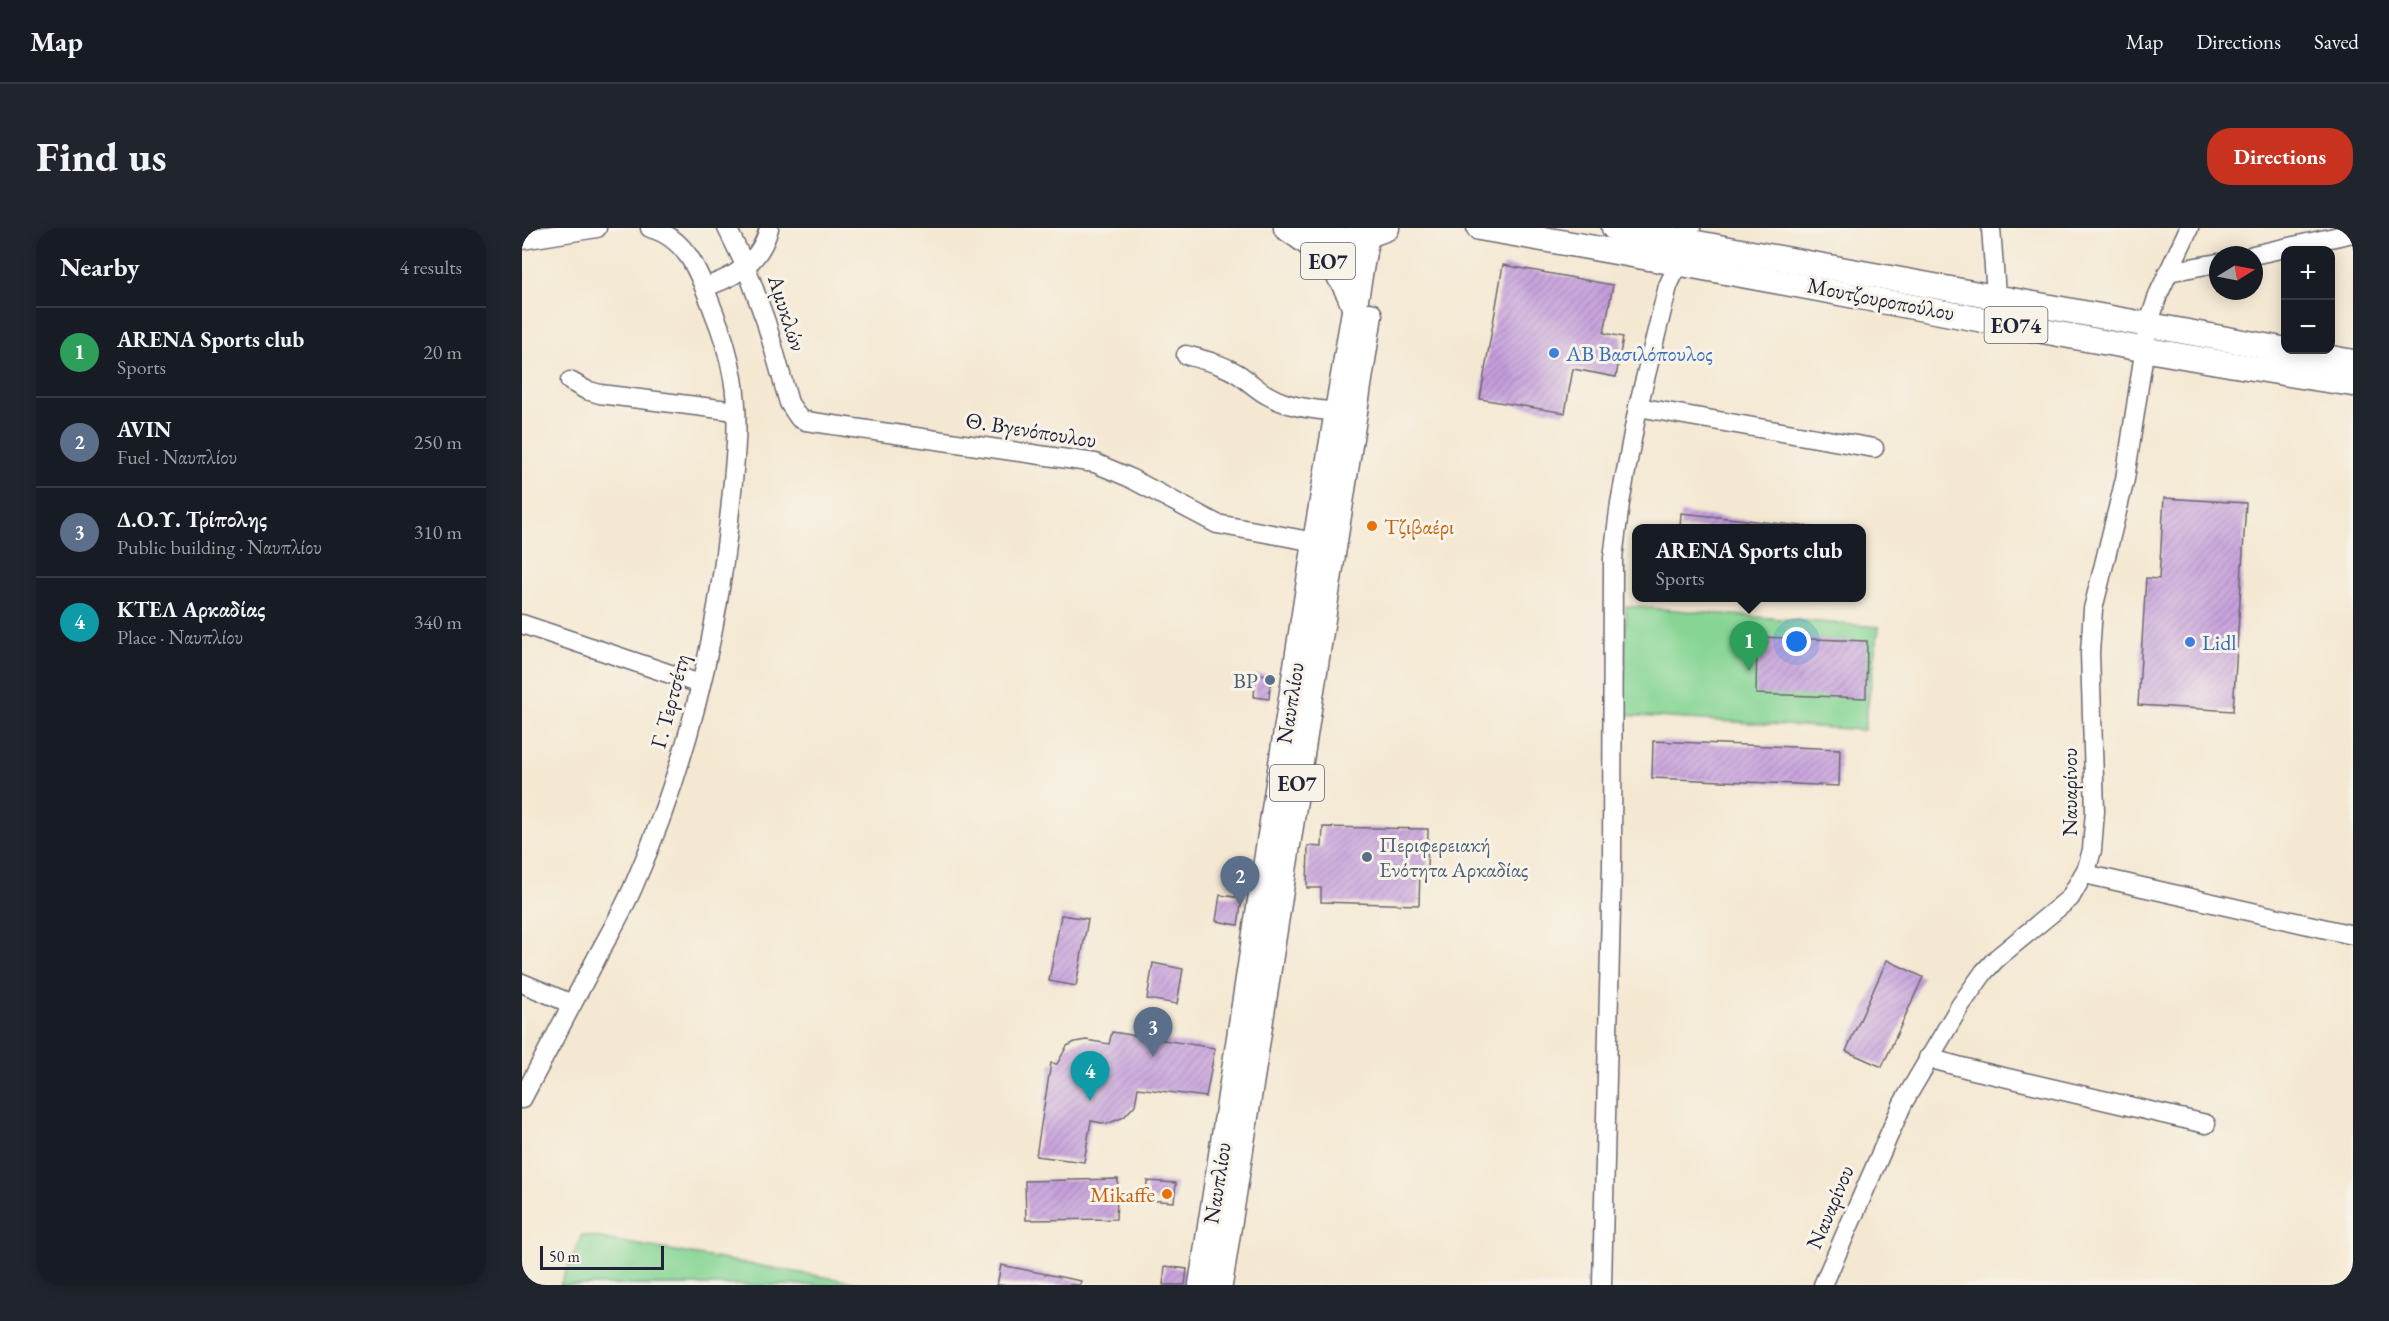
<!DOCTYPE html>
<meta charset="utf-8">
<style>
:root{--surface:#171b24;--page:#20242c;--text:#f1f3f6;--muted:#9ea1a6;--line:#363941;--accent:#c8321e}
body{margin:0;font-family:"EB Garamond",serif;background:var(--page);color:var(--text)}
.controls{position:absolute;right:18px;top:18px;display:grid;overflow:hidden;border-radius:12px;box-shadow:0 3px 15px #0003}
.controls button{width:54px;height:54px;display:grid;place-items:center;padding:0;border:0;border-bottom:2px solid var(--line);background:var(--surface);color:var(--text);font:30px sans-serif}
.compass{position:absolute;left:1687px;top:18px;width:54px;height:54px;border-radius:50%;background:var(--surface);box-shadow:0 3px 15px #0003;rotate:80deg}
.scale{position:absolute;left:18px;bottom:15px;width:124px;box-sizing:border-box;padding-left:6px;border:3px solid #22223b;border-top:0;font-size:16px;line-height:21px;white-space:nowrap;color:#22223b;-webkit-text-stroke:4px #f7f3e8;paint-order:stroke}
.you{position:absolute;left:1275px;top:414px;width:21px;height:21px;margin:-15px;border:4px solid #fff;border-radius:50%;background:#1a73e8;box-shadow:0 0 0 9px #1a73e833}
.badge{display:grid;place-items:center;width:39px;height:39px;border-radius:50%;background:var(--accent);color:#fff;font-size:20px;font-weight:700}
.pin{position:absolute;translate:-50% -50px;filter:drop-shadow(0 2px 3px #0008)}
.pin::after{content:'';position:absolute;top:32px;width:21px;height:18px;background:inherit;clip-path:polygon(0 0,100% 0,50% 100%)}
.popup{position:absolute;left:1110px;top:296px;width:234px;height:78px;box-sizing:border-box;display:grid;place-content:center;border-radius:12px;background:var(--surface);filter:drop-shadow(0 2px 4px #0005);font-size:20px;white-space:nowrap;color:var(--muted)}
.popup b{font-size:22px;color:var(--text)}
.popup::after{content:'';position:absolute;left:50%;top:100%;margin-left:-12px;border:12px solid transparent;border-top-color:var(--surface)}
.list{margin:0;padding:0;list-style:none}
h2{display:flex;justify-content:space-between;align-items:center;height:78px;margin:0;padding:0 24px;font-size:26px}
h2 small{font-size:20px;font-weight:400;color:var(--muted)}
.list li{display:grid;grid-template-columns:39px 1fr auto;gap:18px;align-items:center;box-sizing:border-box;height:90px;padding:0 24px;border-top:2px solid var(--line)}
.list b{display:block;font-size:22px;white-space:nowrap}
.list p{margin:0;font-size:20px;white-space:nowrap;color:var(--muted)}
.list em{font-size:20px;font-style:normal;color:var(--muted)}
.map{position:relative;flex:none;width:1831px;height:1057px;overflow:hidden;border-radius:24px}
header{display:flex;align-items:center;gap:36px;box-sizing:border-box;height:84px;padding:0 30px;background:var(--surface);border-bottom:2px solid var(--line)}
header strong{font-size:28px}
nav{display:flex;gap:33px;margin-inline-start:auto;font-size:21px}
.intro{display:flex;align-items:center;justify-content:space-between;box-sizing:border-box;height:144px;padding:0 36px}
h1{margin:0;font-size:42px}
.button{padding:15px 27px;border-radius:24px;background:var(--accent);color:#fff;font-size:21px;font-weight:700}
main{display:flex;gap:36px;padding:0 36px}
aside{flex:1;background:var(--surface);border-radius:24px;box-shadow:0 3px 15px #0003}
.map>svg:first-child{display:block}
.grass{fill:#87d595;stroke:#547c68;stroke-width:1.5}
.building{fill:url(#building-hatch)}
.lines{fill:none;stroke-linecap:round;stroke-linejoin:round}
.minor-casing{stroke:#6c6770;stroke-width:21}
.major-casing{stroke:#6c6770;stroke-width:27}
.minor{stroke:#fff;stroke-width:18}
.major{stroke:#fff;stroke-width:24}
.shop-dot{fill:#3f7fe0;stroke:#f7f3e8;stroke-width:2}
.food-dot{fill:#e8710a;stroke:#f7f3e8;stroke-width:2}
.service-dot{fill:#5c6f8a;stroke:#f7f3e8;stroke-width:2}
.labels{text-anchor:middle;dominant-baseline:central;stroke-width:6;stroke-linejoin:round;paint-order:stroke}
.shield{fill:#f7f3e8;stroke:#62616f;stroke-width:1.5}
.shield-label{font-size:21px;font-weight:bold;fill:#22223b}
.street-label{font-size:22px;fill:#22223b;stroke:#f7f3e8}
.shop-label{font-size:22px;fill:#366cbe;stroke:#f7f3e8;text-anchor:start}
.food-label{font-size:22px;fill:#c56008;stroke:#f7f3e8;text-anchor:start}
.service-label{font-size:22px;fill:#4e5e75;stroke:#f7f3e8;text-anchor:end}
</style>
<header>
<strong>Map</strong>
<nav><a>Map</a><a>Directions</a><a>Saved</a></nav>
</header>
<div class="intro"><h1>Find us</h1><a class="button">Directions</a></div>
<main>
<aside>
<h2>Nearby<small>4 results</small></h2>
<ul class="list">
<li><span class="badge" style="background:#2e9e5b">1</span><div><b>ARENA Sports club</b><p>Sports</p></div><em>20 m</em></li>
<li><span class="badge" style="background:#5c6f8a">2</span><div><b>AVIN</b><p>Fuel · Ναυπλίου</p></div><em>250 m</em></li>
<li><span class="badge" style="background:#5c6f8a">3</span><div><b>Δ.Ο.Υ. Τρίπολης</b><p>Public building · Ναυπλίου</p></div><em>310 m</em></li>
<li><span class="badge" style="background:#0f9aa8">4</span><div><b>ΚΤΕΛ Αρκαδίας</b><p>Place · Ναυπλίου</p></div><em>340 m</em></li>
</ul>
</aside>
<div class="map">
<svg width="1831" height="1057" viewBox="0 0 1831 1057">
<defs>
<pattern id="building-hatch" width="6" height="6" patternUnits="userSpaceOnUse" patternTransform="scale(1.5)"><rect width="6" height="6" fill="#c59ddc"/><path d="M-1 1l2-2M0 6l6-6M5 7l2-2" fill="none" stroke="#a080b4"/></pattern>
</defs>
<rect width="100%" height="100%" fill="#f7f3e8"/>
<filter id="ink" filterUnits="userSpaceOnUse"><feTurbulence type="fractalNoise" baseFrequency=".0167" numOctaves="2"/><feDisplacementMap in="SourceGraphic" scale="12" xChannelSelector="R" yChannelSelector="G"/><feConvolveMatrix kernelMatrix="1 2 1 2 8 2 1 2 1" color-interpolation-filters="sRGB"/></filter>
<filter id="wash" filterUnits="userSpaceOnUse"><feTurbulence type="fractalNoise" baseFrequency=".008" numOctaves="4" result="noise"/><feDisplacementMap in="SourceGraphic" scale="24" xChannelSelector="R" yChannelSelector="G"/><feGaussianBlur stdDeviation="1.35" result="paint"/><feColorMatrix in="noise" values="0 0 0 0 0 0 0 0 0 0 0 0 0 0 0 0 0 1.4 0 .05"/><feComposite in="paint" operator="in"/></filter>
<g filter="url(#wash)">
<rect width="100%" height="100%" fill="#f4e8d2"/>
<g class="grass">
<polygon points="1104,378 1357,399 1342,502 1101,487"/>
<polygon points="60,1007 348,1057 38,1057"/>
</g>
<g id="blocks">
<g class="building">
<polygon points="981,37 1091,57 1082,105 1101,109 1094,149 1051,141 1043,185 958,171"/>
<polygon points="1642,270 1724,275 1711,483 1616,477 1624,350 1637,351"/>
<polygon points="1159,285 1289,299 1289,300 1158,300"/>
<polygon points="1235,409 1345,413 1344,470 1234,466"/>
<polygon points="734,446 749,447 747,471 732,469"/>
<polygon points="1131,513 1318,521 1317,558 1130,550"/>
<polygon points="801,599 906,601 905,640 898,640 897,677 799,674 799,660 785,660 786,618 800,619"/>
<polygon points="698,667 720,670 716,697 694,693"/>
<polygon points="539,687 566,691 554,758 527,753"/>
<polygon points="1365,732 1401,749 1360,839 1324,823"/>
<polygon points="631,735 661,741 655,776 625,771"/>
<polygon points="590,804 693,820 684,869 616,860 613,877 602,889 585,896 569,893 562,934 514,928 529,835 535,836 545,818 553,814 564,812 587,816"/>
<polygon points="596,951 594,991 504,992 503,953"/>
<polygon points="625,953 654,955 652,974 624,972"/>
<polygon points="479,1037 559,1053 558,1057 475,1057"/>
<polygon points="643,1038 665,1041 663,1057 641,1057"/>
</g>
</g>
</g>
<g filter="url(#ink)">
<use href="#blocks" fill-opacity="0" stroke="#6c6770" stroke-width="1.5"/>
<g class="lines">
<g class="minor-casing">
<g id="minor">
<polyline points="205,0 224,39 244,94 267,175 277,190 284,193 573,235 606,249 695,296 793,314"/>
<polyline points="1469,0 1475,80"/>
<polyline points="0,12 75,0"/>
<polyline points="1731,27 1831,5"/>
<polyline points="1646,44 1696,35"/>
<path d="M182 59C213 50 239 33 247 0"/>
<path d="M664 127C682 132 700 136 716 146 727 153 736 163 747 168 768 180 792 181 815 184"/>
<polyline points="48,153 64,162 78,166 214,183"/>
<polyline points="1116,179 1352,220"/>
<polyline points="0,396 178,456"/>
<polyline points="1563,646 1831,707"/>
<polyline points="0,755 50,776"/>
<polyline points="1406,830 1447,841 1684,896"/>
<path d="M0 871C24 825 49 779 73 733 86 708 101 683 112 657 165 536 197 404 209 273 213 233 218 191 211 150 207 127 200 104 191 82 178 48 167 11 128 0"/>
<polyline points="1080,1057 1090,638 1091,330 1098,275 1116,179 1146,58 1163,21 1169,0"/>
<polyline points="1301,1057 1381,875 1438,778 1462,744 1475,730 1548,670 1565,640 1570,622 1573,583 1568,425 1571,381 1603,251 1626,98 1636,67 1667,0"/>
</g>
</g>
<g class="major-casing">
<g id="major">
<path d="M764 0C797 21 819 41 832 79"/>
<path d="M957 0C1249 49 1539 111 1831 156"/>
<polyline points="1092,0 1831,134"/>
<path d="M775 1C817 14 825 16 865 0"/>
<polyline points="679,1057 793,314 846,0"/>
<polyline points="698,1057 848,87"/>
</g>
</g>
<use href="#minor" class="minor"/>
<use href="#major" class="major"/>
</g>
</g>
<g class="shop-dot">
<circle cx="1032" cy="125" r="6"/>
<circle cx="1668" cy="414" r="6"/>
</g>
<g class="food-dot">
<circle cx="850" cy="298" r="6"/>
<circle cx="645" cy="966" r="6"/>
</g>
<g class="service-dot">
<circle cx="748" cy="452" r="6"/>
<circle cx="845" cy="629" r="6"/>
</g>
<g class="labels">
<g class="shield">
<rect x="779" y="15" width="54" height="36" rx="4.5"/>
<rect x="1462.5" y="79" width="63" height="36" rx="4.5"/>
<rect x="748" y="537" width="54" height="36" rx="4.5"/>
</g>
<g class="shield-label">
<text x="806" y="33">ΕΟ7</text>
<text x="1494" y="97">ΕΟ74</text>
<text x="775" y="555">ΕΟ7</text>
</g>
<g class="street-label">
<text transform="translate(1359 71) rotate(11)">Μουτζουροπούλου</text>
<text transform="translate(265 85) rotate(72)">Αμυκλών</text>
<text transform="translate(509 202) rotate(9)">Θ. Βγενόπουλου</text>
<text transform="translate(148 473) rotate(-75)">Γ. Τερτσέτη</text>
<text transform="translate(768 475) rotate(-81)">Ναυπλίου</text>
<text transform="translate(1547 564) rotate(-90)">Ναυαρίνου</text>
<text transform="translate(695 955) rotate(-81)">Ναυπλίου</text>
<text transform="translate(1308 979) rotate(-67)">Ναυαρίνου</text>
</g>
<g class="shop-label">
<text x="1044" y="125">ΑΒ Βασιλόπουλος</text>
<text x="1680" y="414">Lidl</text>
</g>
<g class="food-label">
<text x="862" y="298">Τζιβαέρι</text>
<text x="633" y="966" text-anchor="end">Mikaffe</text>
</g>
<g class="service-label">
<text x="736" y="452">BP</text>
<text x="857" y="616" text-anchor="start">Περιφερειακή<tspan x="857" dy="25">Ενότητα Αρκαδίας</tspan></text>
</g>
</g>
</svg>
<div class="controls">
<button>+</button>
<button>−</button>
</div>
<svg class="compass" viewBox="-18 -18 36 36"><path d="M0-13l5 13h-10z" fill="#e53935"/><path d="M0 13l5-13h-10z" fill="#9ea1a6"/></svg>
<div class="scale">50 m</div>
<div class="you"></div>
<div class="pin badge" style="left:1227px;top:443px;background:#2e9e5b">1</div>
<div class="popup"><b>ARENA Sports club</b>Sports</div>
<div class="pin badge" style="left:718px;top:678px;background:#5c6f8a">2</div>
<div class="pin badge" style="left:631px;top:829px;background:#5c6f8a">3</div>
<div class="pin badge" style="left:568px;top:873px;background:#0f9aa8">4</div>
</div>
</main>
